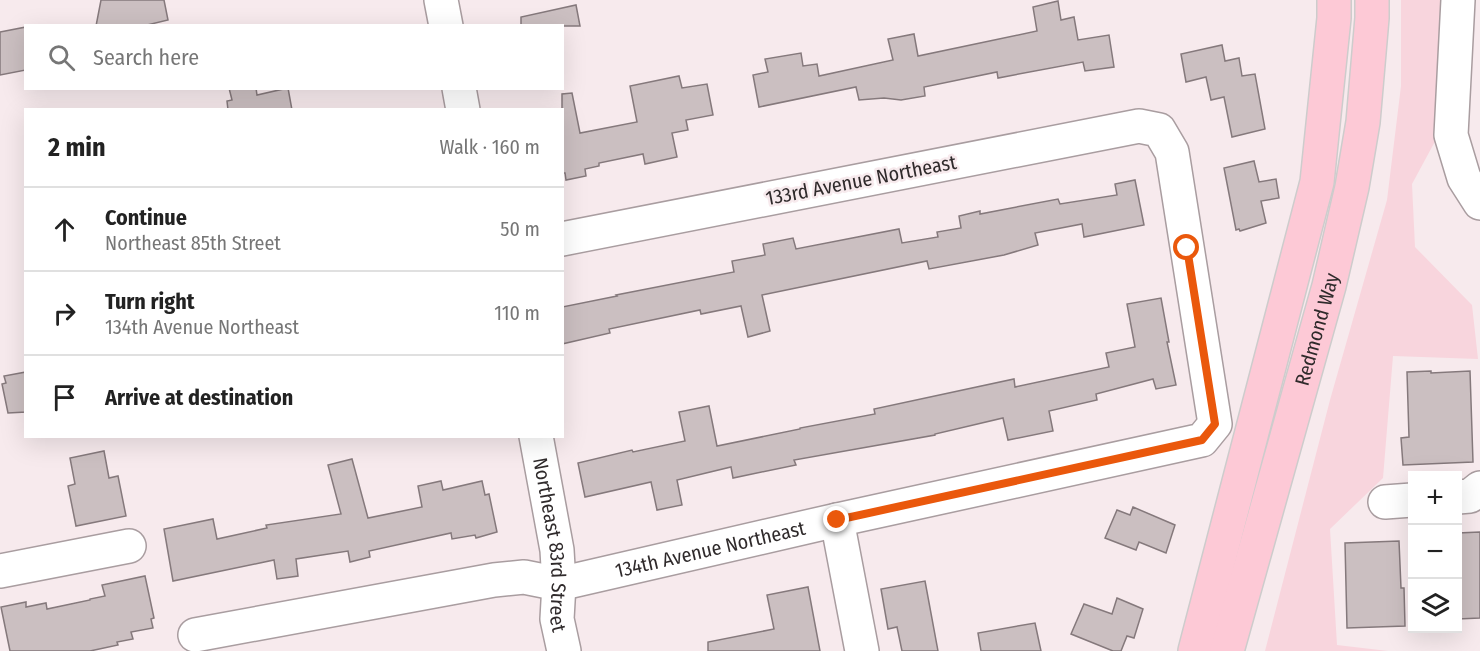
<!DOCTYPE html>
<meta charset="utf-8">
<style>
:root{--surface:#fff;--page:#f6f6f6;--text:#222;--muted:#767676;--line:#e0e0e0}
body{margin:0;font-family:"Fira Sans Condensed",sans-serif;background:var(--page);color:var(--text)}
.controls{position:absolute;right:18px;bottom:18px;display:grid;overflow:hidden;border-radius:0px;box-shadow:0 6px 24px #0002}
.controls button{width:54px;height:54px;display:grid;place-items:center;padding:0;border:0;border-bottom:2px solid var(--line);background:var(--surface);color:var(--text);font:30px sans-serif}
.stop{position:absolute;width:18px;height:18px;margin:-14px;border:4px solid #ea580c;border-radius:50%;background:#fff}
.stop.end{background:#ea580c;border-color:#fff;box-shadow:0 2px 6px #0008}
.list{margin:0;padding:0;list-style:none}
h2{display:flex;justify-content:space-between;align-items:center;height:78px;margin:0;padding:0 24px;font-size:26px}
h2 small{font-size:20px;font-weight:400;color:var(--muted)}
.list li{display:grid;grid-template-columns:39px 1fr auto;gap:18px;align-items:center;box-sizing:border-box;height:84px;padding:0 24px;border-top:2px solid var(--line)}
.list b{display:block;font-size:22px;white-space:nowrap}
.list p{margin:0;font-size:20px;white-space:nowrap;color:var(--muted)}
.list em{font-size:20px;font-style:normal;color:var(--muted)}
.icon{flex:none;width:33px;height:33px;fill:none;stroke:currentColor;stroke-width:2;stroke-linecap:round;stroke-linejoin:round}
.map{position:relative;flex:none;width:1480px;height:651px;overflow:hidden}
.search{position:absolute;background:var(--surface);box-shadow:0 6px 24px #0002;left:24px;top:24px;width:540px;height:66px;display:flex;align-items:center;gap:15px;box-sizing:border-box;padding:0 21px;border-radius:0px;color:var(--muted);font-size:22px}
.panel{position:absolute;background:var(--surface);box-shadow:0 6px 24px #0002;left:24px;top:108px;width:540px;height:330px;border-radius:0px}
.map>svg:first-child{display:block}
.green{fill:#f8d5dd}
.building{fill:#cbbfc1;stroke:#85797c;stroke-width:1.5}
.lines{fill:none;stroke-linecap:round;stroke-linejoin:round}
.minor-casing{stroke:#a99da0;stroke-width:36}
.major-casing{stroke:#cdcccc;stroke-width:36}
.minor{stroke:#fff;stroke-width:33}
.major{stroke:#fdc9d6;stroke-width:33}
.route{stroke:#ea580c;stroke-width:8}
.labels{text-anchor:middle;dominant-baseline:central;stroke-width:5;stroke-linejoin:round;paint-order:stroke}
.street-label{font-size:20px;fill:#2f2a2b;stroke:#f7eaed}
</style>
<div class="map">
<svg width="1480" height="651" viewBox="0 0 1480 651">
<rect width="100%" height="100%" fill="#f7eaed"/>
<polygon class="green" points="1401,0 1443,0 1439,134 1412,184 1415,247 1472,305 1478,359 1393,356 1383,478 1330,529 1337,645 1388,651 1265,651 1330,400 1387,200 1401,86"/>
<g class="building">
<polygon points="101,0 164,0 168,20 143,26 96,26"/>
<polygon points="1058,1 1061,20 1074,17 1078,40 1109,35 1114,67 1085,71 1083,62 998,78 997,72 924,87 925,96 901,100 884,98 859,100 856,87 759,107 753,75 768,72 765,59 801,53 803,66 817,64 819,76 893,60 888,39 914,34 918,56 1037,31 1033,7"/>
<polygon points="576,5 580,26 521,26 521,17"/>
<polygon points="26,27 26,70 0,75 0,32"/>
<polygon points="1222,45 1225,61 1239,58 1242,76 1255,74 1265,129 1232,137 1224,97 1211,100 1206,77 1186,82 1181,54"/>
<polygon points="679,76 682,88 707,84 713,115 686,120 688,130 672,133 677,157 645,164 643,154 599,163 599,166 585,169 586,176 566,180 565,173 562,173 562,94 572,93 580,133 637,122 630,86"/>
<polygon points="229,88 256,88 257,95 288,88 292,110 228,110 227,101 232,100"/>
<polygon points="1254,161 1259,182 1276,179 1279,198 1261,201 1266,223 1240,231 1239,229 1236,230 1224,168"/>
<polygon points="1135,180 1144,225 1084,237 1082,224 1035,233 1038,245 1004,255 929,269 927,261 762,295 770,331 748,337 741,306 701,314 700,310 609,329 610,333 562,344 562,307 617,296 616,295 734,272 732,261 765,255 763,244 793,238 796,249 899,229 902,243 938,237 937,232 961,228 959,216 980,211 980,214 1058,199 1060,204 1117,195 1115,184"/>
<polygon points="1161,298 1169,342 1167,342 1176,385 1156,389 1153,379 1096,394 1097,400 1049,411 1053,431 1008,440 1003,418 935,434 935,435 794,460 796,465 733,478 731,467 677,480 682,505 657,510 651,482 585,497 578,463 632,450 633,452 685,441 679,412 709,406 717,446 800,429 800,428 875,414 874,409 1014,379 1015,387 1109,367 1106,353 1135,347 1127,304"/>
<polygon points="1431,371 1431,373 1470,371 1473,462 1403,465 1401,438 1409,437 1407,372"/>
<polygon points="26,372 26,412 8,413 2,384 6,383 4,376"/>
<polygon points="104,451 109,478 118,476 126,516 76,526 68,486 75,484 70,458"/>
<polygon points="352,459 368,518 422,507 418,486 441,481 443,490 482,481 485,495 489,494 497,532 476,538 475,535 452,539 451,533 369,551 370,557 350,562 348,551 296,559 298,576 277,579 274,560 173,581 164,529 213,519 217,539 267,528 266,525 341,514 328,465"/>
<polygon points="1133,507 1175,525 1166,553 1139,542 1136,550 1105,538 1117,510 1130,515"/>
<polygon points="1480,532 1480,618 1458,619 1458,533"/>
<polygon points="1399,541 1401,588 1404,588 1405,626 1347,628 1345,543"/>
<polygon points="145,576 154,618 151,619 153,628 131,632 133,639 117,642 118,645 90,651 10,651 1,607 26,602 26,607 46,603 47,609 90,600 90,599 105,596 102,585"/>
<polygon points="925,581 938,651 902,651 897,627 888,629 881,589"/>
<polygon points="808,587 820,651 708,651 708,642 774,629 767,595"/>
<polygon points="1117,598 1143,609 1134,638 1127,636 1121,651 1113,651 1071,634 1084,604 1112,614"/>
<polygon points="1035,623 1041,651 981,651 978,633"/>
</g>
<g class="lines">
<g class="minor-casing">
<g id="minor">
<polyline points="441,0 446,26"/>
<polyline points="1458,0 1451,135 1464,178 1480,203"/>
<polyline points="459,88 463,110"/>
<path id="s1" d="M536 436 557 550 559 584 557 619 564 651"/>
<polyline points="1458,497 1470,496 1480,488"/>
<polyline points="1385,502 1412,500"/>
<polyline points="837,520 862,651"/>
<polyline points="0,571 129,546"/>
<path id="s2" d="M195 635 494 580 524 577 559 584 837 520 1202 440 1215 424 1172 152 1159 130 1139 126 562 239"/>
</g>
</g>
<g class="major-casing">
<g id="major">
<polyline points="1195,651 1317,182 1334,18 1334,0"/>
<path id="s3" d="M1227 651 1329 286 1352 187 1363 122 1372 18V0"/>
</g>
</g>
<use href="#minor" class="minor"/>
<use href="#major" class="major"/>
</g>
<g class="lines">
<polyline class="route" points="837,520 1202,440 1215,424 1187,248"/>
</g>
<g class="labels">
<g class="street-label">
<text transform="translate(861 180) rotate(-11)">133rd Avenue Northeast</text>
<text stroke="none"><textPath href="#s3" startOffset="334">Redmond Way</textPath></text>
<text stroke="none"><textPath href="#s1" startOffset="110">Northeast 83rd Street</textPath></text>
<text stroke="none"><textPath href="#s2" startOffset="525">134th Avenue Northeast</textPath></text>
</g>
</g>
</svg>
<div class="controls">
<button>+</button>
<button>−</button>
<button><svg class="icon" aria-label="layers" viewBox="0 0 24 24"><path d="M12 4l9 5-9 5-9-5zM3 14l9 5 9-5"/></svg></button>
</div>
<div class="stop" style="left:1187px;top:248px"></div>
<div class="stop end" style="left:837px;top:520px"></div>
<div class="search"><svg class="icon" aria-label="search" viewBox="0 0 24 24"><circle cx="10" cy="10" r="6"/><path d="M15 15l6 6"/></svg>Search here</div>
<section class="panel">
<h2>2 min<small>Walk · 160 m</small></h2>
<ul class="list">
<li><svg class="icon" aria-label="ahead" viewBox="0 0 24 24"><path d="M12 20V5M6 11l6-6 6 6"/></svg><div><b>Continue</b><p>Northeast 85th Street</p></div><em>50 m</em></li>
<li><svg class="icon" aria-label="right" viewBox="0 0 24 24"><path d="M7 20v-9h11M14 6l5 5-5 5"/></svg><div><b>Turn right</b><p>134th Avenue Northeast</p></div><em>110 m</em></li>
<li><svg class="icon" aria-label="arrive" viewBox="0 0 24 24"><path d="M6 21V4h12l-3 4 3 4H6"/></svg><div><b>Arrive at destination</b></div></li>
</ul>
</section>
</div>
